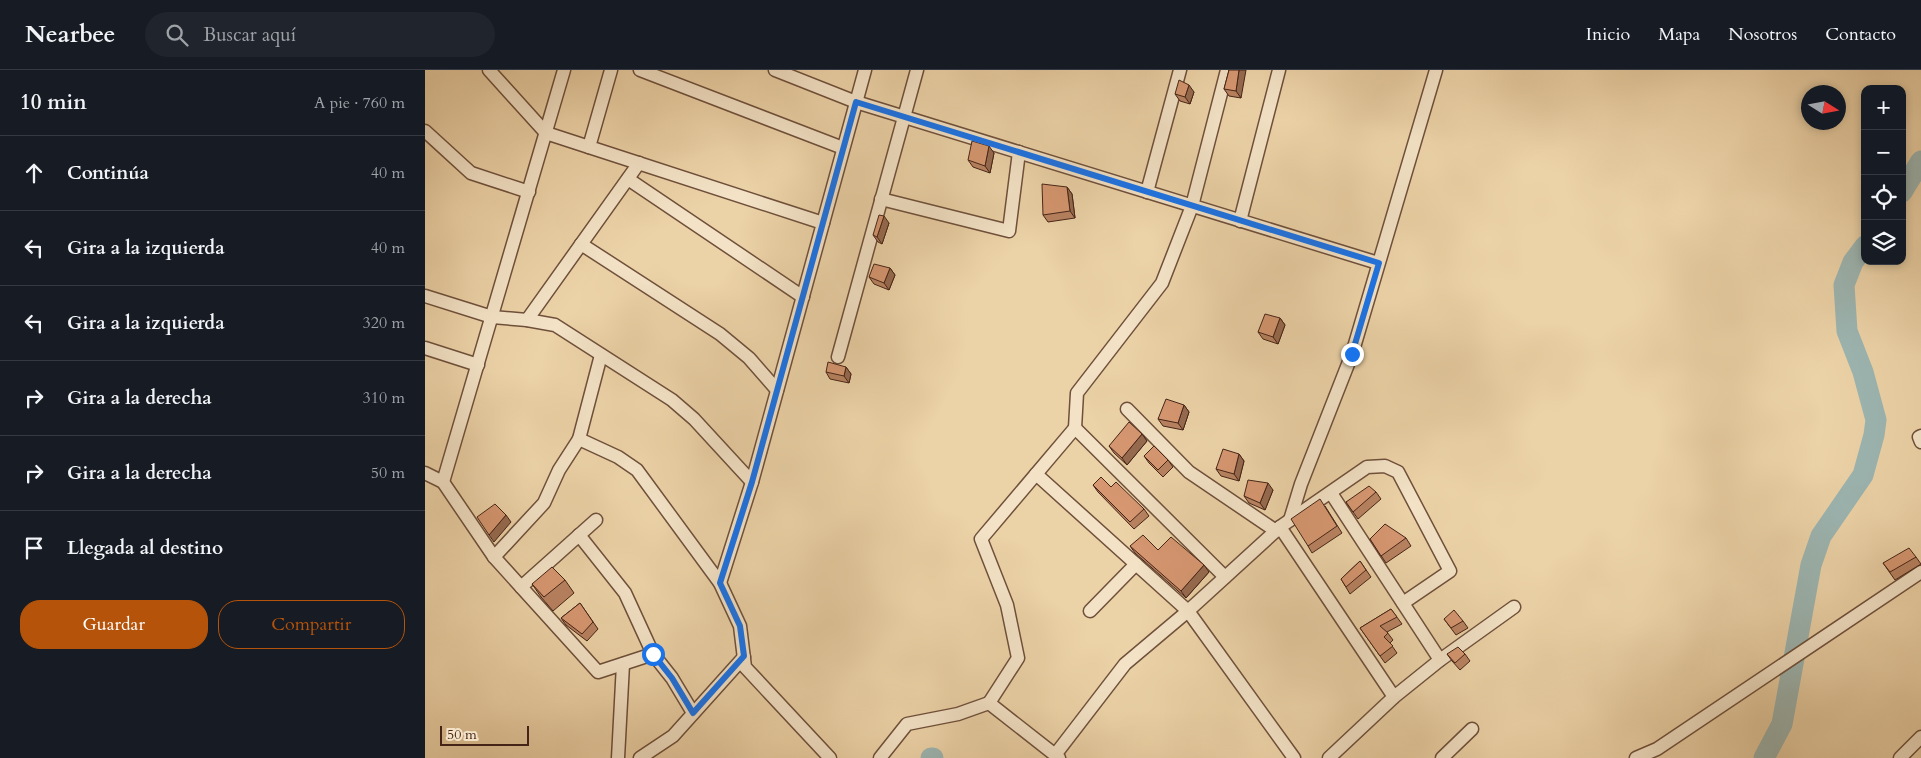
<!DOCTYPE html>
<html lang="es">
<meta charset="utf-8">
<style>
:root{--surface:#171b24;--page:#20242c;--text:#f1f3f6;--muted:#9ea1a6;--line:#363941;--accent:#b45309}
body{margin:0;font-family:Cardo,serif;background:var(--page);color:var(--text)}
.controls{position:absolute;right:15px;top:15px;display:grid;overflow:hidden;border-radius:10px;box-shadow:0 2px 8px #0003}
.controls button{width:45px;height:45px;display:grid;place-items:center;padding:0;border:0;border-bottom:1px solid var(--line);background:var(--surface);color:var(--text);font:25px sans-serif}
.compass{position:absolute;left:1376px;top:15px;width:45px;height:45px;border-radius:50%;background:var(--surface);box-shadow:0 2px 8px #0003;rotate:101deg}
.scale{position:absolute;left:15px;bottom:12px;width:89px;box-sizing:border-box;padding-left:5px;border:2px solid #452417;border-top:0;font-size:14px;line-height:18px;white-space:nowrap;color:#452417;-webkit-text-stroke:4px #f3e2c6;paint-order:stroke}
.stop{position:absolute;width:15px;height:15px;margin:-11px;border:4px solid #1a73e8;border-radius:50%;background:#fff}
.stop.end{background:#1a73e8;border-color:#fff;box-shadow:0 1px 5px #0008}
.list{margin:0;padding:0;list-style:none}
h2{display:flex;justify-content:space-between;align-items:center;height:65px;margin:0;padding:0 20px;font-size:21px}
h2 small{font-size:16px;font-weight:400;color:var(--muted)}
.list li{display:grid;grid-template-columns:32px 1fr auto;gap:15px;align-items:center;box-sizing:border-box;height:75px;padding:0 20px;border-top:1px solid var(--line)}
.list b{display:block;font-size:19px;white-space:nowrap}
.list em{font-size:16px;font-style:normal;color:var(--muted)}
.actions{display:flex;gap:10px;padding:15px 20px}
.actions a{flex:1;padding:11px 0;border:1px solid var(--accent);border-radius:20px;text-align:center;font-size:18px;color:var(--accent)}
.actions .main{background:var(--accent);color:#fff}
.icon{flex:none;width:28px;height:28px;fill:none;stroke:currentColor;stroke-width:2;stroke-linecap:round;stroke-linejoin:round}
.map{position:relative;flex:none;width:1496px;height:688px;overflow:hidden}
header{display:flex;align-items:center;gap:30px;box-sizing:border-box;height:70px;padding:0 25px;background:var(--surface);border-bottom:1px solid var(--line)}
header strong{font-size:24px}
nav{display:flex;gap:28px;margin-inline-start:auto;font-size:18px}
.search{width:350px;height:45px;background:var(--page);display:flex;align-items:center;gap:12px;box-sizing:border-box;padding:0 18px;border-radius:28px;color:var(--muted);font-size:19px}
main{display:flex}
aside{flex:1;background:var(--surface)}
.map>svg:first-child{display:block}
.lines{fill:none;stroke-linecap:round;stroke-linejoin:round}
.river{stroke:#9cb5b1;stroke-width:21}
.minor-casing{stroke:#6f503b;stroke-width:15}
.minor{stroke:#f3e2c6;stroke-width:12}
.wall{fill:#b88261;stroke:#452417}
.shaded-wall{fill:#966a4f;stroke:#452417}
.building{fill:#d69771;stroke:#452417}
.route{stroke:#1a73e8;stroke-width:6}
</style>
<header>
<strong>Nearbee</strong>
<div class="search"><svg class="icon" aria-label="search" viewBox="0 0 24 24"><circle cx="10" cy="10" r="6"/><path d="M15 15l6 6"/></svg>Buscar aquí</div>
<nav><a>Inicio</a><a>Mapa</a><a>Nosotros</a><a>Contacto</a></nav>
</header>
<main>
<aside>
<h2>10 min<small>A pie · 760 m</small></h2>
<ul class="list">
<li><svg class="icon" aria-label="ahead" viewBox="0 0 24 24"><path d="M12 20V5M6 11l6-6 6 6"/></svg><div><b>Continúa</b></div><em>40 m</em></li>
<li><svg class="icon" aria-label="left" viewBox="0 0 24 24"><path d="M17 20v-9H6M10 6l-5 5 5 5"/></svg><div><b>Gira a la izquierda</b></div><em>40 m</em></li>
<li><svg class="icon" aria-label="left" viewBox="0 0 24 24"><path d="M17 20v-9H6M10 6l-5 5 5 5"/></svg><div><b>Gira a la izquierda</b></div><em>320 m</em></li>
<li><svg class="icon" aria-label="right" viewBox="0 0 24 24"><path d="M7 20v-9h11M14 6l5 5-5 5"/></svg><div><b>Gira a la derecha</b></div><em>310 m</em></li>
<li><svg class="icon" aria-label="right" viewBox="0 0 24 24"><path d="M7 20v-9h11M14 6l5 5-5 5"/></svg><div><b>Gira a la derecha</b></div><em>50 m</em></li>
<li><svg class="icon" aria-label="arrive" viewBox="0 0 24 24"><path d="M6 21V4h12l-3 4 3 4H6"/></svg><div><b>Llegada al destino</b></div></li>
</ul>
<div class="actions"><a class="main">Guardar</a><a>Compartir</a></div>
</aside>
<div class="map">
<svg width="1496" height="688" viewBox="0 0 1496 688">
<rect width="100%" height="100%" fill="#ecd2a7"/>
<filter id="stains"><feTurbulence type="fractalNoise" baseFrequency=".004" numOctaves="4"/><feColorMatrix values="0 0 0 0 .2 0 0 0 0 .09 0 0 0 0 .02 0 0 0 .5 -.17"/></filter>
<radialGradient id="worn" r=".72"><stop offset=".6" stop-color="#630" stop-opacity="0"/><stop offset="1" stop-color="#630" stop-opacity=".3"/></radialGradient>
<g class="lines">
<g class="river">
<polyline points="1477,122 1496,91"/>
<polyline points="506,688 508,688"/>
<polyline points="1339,688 1357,654 1386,495 1396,466 1438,405 1449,365 1451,350 1438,302 1422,261 1419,215 1428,192 1440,176"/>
</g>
<g class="minor-casing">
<g id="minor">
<polyline points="64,0 121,63 164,77"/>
<polyline points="186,0 164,77 398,153"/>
<polyline points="215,0 418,78"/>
<polyline points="350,0 431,32 953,193"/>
<polyline points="0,61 46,103 104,122"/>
<polyline points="203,109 378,227"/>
<polyline points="722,122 755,0"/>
<polyline points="456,129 584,161 594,82"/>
<polyline points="815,151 854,0"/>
<polyline points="156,174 295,264 324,288 352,320"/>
<polyline points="0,226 67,247 102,250 130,255 247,330 269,349 327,412"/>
<polyline points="102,250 214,93"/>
<polyline points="0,278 53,295"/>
<polyline points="413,287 492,0"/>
<polyline points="702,339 764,402 851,461"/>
<polyline points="650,358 652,323 737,213 767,136 802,0"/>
<polyline points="1496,366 1494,367 1496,372"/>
<polyline points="154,369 176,285"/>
<polyline points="0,403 18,412 69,487 173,602 228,584 247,608 268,643"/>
<polyline points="611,404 763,541 869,688"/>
<polyline points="18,412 139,0"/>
<polyline points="906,423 1015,590"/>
<polyline points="865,450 876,414 927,284 1011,0"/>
<polyline points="855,457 969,627"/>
<polyline points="154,465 200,523 228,584"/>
<polyline points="69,487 119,433 134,400 154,369 193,387 212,400 295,513 315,556 320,597 405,688"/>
<polyline points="295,513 327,412 440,0"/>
<polyline points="96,517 171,450"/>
<polyline points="665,541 711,494"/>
<polyline points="564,633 593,588 582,535 556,469 650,358 800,507"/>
<polyline points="630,685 700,594 763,541 855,457 942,397 960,396 973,402 1025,501 978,533"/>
<polyline points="193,688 198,594"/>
<polyline points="215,688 248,666 319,587"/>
<polyline points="455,688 482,654 533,644 564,633 634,688"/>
<polyline points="904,688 969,627 1015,590 1089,537"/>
<polyline points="1017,688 1047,659"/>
<polyline points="1211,688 1232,679 1496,502"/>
<polyline points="1475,688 1496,667"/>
</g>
</g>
<use href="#minor" class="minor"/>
</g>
<g class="wall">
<polygon points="804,0 816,28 804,26 799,19"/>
<polygon points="769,22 765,34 755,31 750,24"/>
<polygon points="569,83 565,103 548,97 543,90"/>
<polygon points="642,117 647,124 650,148 623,152 618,145"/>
<polygon points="464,153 457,174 453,172 448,165"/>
<polygon points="465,198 470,205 464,220 449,214 444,207"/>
<polygon points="855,248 860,255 853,274 838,269 833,262"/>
<polygon points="421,297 426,304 424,313 405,309 401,302"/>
<polygon points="759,335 764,342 758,360 738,356 733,349"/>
<polygon points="717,364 722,371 702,395 689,383 684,376"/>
<polygon points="814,384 819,391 814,411 796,406 791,399"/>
<polygon points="719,386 743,390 748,397 738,407 724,393"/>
<polygon points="668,415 686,417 719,439 724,446 709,459 673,422"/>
<polygon points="848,420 840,440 824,433 819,426"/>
<polygon points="951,422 956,429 933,449 921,432"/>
<polygon points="900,436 917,463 887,483 883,476"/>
<polygon points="981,468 986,476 961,493 945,469"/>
<polygon points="705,476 733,480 784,502 761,528 710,483"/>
<polygon points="1491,487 1496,494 1470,510 1458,493"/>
<polygon points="935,491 946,507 925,524 916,509"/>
<polygon points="140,510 149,523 128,541 116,527 107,514"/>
<polygon points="155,533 173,559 162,571 141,555 136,548"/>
<polygon points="966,539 977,554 962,562 968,570 965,573 972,583 960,593 935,558"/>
<polygon points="1019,549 1038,551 1043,558 1031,565"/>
<polygon points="1022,584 1040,584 1045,591 1035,600 1027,591"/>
</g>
<g class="shaded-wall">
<polygon points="814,0 821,0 816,28 811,21"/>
<polygon points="764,15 769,22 765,34 760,27"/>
<polygon points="564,76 569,83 565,103 560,96"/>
<polygon points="642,117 647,124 650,148 645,141"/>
<polygon points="459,146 464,153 457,174 452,167"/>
<polygon points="465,198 470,205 464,220 459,213"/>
<polygon points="855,248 860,255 853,274 848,267"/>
<polygon points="421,297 426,304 424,313 419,306"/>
<polygon points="759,335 764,342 758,360 753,353"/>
<polygon points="717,364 722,371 702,395 697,388"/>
<polygon points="814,384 819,391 814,411 809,404"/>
<polygon points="843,413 848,420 840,440 835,433"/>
<polygon points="81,445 86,452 69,472 64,465"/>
<polygon points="779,495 784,502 761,528 756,521"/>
</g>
<g class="building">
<polygon points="804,0 814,0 811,21 799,19"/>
<polygon points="754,10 764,15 760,27 750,24"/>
<polygon points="547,71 564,76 560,96 543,90"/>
<polygon points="617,114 642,117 645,141 618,145"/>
<polygon points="454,145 459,146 452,167 448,165"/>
<polygon points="449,194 465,198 459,213 444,207"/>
<polygon points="840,244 855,248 848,267 833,262"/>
<polygon points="403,292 421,297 419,306 401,302"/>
<polygon points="741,329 759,335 753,353 733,349"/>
<polygon points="704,352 717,364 697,388 684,376"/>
<polygon points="729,376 743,390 733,400 719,386"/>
<polygon points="798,379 814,384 809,404 791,399"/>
<polygon points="676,407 686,417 691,412 719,439 705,452 668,415"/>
<polygon points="823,410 843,413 835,433 819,426"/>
<polygon points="944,416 951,422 928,442 921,432"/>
<polygon points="895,429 912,456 883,476 866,449"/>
<polygon points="70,434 81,445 64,465 52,447"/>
<polygon points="960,454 981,468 956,486 945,469"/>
<polygon points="718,465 733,480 746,467 779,495 756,521 705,476"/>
<polygon points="1484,478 1491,487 1465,502 1458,493"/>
<polygon points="935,491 941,500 921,517 916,509"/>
<polygon points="127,497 140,510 119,527 107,514"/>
<polygon points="155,533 168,552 157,564 136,548"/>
<polygon points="966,539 972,547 955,556 963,563 959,567 968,576 955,586 935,558"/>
<polygon points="1029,540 1038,551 1026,558 1019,549"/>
<polygon points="1033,577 1040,584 1030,593 1022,584"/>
</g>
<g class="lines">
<polyline class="route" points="228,584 247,608 268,643 319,586 315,556 295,513 327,412 431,32 954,193 927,284"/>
</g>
<rect width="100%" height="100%" filter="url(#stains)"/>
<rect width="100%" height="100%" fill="url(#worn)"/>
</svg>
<div class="controls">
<button>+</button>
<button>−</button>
<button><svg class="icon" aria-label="locate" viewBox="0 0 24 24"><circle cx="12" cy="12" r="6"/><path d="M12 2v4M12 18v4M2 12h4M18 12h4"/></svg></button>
<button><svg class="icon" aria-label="layers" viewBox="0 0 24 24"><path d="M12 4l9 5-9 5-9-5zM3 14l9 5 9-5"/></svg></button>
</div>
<svg class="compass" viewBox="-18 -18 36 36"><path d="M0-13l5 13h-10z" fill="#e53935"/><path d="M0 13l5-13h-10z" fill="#9ea1a6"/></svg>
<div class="scale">50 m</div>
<div class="stop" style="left:228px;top:584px"></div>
<div class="stop end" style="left:927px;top:284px"></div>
</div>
</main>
